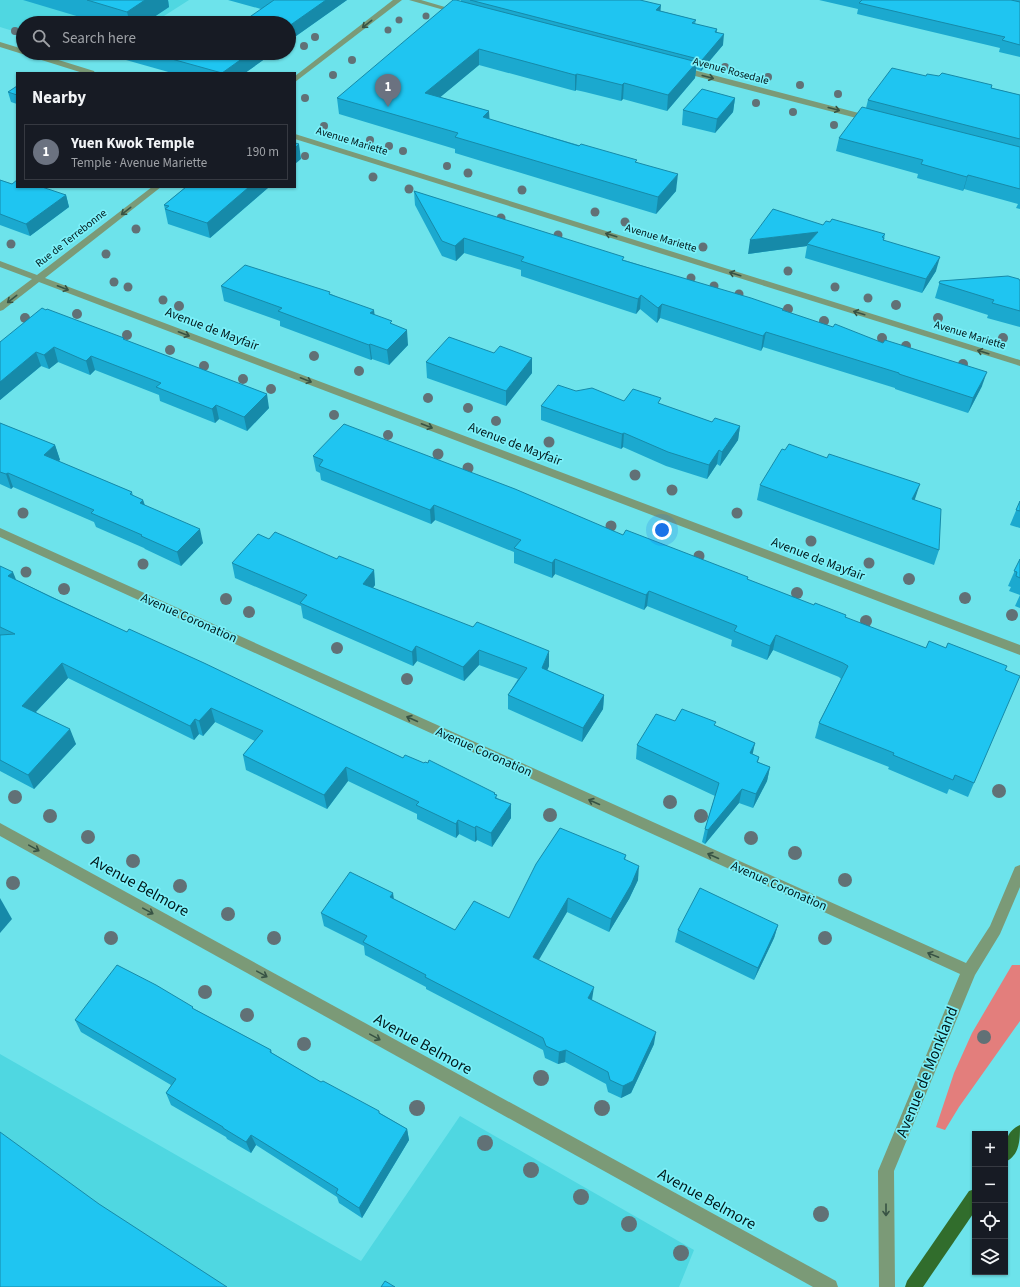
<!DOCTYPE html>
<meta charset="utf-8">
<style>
:root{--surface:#171b24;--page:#242831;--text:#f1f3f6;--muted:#9ea1a6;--line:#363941;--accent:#cf8a98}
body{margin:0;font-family:"Source Sans 3",sans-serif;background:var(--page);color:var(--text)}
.controls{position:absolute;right:12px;bottom:12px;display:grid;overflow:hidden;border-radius:0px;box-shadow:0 1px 3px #0004}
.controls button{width:36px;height:36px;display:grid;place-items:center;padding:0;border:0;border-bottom:1px solid var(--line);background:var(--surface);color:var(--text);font:20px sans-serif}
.you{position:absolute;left:662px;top:530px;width:14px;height:14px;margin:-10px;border:3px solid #fff;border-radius:50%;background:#1a73e8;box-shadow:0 0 0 6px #1a73e833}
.badge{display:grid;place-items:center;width:26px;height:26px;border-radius:50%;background:var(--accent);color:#fff;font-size:13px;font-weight:700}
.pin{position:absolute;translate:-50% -33px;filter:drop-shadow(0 1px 2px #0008)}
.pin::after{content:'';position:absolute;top:21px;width:14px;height:12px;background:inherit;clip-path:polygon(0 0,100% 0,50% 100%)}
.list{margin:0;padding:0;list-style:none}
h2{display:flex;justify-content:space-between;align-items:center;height:52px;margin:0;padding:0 16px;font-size:17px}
h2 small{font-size:13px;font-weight:400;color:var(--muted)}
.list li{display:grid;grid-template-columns:26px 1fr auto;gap:12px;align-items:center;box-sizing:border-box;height:56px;margin:0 8px 8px;padding:0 8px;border:1px solid var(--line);border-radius:0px}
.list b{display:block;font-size:15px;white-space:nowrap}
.list p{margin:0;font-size:13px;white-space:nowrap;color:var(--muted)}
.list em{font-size:13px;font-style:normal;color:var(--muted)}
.icon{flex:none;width:22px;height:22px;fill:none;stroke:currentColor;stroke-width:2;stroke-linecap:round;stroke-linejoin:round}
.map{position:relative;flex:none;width:1020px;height:1287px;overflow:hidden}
.search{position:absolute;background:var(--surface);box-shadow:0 1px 3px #0004;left:16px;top:16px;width:280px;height:44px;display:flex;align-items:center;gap:10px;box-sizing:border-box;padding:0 14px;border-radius:22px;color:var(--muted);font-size:15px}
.panel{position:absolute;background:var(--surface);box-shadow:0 1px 3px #0004;left:16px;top:72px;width:280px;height:116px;border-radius:0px}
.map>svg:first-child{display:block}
.built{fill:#4fd7e1}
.green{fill:#e37e7c}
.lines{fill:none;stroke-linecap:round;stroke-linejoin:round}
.minor{fill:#7b9a77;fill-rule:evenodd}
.major{fill:#316d2c;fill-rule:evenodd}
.tree{fill:#617176}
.wall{fill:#1ba9cf}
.shaded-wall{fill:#168aa9}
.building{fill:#1fc5f1;stroke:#168aa9}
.oneway{stroke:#385344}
.labels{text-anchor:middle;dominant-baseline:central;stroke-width:3.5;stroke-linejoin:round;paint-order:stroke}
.far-street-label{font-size:11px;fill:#01191b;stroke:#7bf0f9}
.street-label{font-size:13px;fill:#01191b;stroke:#7bf0f9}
.near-street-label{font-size:16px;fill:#01191b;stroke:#7bf0f9}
</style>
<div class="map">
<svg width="1020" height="1287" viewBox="0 0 1020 1287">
<rect width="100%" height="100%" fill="#6de3eb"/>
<g class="built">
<polygon points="0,0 189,0 153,23 23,23 23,34 0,27"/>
<polygon points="0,1054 361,1261 460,1116 694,1250 679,1287 0,1287"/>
</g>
<polygon class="green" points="1012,965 1020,965 1020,1021 959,1107 945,1130 936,1127 954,1073 972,1033"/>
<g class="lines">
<g class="minor">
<polygon points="393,0 402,0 295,82 295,76"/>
<polygon points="409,0 421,0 462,12 458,14"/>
<polygon points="0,42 23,49 23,53 36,53 94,71 95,73 83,73 0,47"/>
<polygon points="676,67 682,67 874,117 875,119 871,121 868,121 676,71"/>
<polygon points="295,134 1020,360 1020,366 295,139"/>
<polygon points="152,187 161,187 45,278 1020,645 1020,655 39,282 3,310 0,311 0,303 32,279 0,267 0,261 37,275"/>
<polygon points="0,528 966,963 990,926 1015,867 1020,865 1020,887 1000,934 975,975 894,1171 895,1287 879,1287 878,1171 960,974 0,537"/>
<polygon points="0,823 836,1281 838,1287 813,1287 0,836"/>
</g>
<g class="major">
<path d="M1020 1125C1020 1140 1020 1155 1005 1162 1005 1147 1004 1132 1020 1125Z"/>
<polygon points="975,1189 975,1211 923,1287 905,1287 907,1281 969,1191"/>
</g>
</g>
<g class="tree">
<circle cx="426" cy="16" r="3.5"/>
<circle cx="399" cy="20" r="3.5"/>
<circle cx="388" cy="30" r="3.5"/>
<circle cx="15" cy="31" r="4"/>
<circle cx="315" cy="37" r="4"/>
<circle cx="304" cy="46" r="4"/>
<circle cx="352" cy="60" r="4"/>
<circle cx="725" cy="67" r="4"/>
<circle cx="333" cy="75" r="4"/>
<circle cx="768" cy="77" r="4"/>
<circle cx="800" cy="85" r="4"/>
<circle cx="838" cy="94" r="4"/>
<circle cx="305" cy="98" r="4"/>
<circle cx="756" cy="103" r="4"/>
<circle cx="793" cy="112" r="4"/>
<circle cx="834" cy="125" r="4"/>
<circle cx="324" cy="126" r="4"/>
<circle cx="370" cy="140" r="4"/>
<circle cx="389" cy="146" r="4"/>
<circle cx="403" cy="151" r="4"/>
<circle cx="305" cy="156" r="4"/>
<circle cx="447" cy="166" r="4"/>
<circle cx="468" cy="173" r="4.5"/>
<circle cx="373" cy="177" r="4.5"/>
<circle cx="409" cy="189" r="4.5"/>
<circle cx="522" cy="190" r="4.5"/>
<circle cx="595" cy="212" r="4.5"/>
<circle cx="501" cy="218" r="4.5"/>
<circle cx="625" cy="222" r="4.5"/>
<circle cx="136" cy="229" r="4.5"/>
<circle cx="558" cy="235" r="4.5"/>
<circle cx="11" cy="244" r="4.5"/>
<circle cx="703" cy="247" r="4.5"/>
<circle cx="106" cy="254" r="4.5"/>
<circle cx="788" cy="271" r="4.5"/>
<circle cx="691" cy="278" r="4.5"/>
<circle cx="114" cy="282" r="4.5"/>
<circle cx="714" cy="286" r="4.5"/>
<circle cx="128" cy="287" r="4.5"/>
<circle cx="835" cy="287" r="4.5"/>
<circle cx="739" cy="294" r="4.5"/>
<circle cx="868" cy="298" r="4.5"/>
<circle cx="163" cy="300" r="4.5"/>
<circle cx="896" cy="305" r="5"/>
<circle cx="179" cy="306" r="5"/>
<circle cx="788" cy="309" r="5"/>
<circle cx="77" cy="314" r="5"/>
<circle cx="25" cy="318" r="5"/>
<circle cx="938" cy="318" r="5"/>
<circle cx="824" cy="321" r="5"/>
<circle cx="127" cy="335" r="5"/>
<circle cx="882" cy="338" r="5"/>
<circle cx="1003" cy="338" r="5"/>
<circle cx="906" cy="346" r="5"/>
<circle cx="170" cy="350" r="5"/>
<circle cx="314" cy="356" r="5"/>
<circle cx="963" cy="364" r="5"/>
<circle cx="204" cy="366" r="5"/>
<circle cx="359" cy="371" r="5"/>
<circle cx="243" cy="379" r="5"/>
<circle cx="271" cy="389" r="5"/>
<circle cx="428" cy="398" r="5"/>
<circle cx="468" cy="408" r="5"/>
<circle cx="334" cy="415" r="5"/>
<circle cx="496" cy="421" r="5"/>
<circle cx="388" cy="435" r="5"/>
<circle cx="549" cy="442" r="5.5"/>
<circle cx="438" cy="454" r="5.5"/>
<circle cx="468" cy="468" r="5.5"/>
<circle cx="635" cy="475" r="5.5"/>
<circle cx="672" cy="490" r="5.5"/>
<circle cx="23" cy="513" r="5.5"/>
<circle cx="737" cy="513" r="5.5"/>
<circle cx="611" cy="526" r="5.5"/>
<circle cx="811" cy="541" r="5.5"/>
<circle cx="699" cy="556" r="5.5"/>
<circle cx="869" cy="563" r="5.5"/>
<circle cx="143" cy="564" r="5.5"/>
<circle cx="26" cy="572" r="5.5"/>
<circle cx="909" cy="579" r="6"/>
<circle cx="64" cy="589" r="6"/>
<circle cx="797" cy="593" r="6"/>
<circle cx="965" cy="598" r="6"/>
<circle cx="226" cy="599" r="6"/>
<circle cx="249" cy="612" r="6"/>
<circle cx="1012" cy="615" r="6"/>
<circle cx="866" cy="621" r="6"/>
<circle cx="337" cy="648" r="6"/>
<circle cx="407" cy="679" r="6"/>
<circle cx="999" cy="791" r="7"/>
<circle cx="15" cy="797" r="7"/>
<circle cx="670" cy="802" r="7"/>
<circle cx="550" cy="815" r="7"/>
<circle cx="50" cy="816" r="7"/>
<circle cx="701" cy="816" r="7"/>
<circle cx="88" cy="837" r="7"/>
<circle cx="751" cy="838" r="7"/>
<circle cx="795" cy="853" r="7"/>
<circle cx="133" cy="861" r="7"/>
<circle cx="845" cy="880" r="7"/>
<circle cx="13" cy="883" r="7"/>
<circle cx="180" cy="886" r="7"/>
<circle cx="228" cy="914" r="7"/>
<circle cx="111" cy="938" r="7"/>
<circle cx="274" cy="938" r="7"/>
<circle cx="825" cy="938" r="7"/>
<circle cx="205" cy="992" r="7"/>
<circle cx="247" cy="1015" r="7"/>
<circle cx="984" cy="1037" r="7"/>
<circle cx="304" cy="1044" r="7"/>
<circle cx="541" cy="1078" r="8"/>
<circle cx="417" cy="1108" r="8"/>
<circle cx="602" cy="1108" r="8"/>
<circle cx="485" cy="1143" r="8"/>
<circle cx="531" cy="1170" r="8"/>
<circle cx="581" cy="1197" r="8"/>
<circle cx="821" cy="1214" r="8"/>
<circle cx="629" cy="1224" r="8"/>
<circle cx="681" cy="1253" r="8"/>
</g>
<g class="wall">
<polygon points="23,0 168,0 169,7 145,23 100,23"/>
<polygon points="228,0 347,0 289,41 289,23 261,9"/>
<polygon points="461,0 640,0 661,11 696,20 695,24 717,29 717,32 723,45 701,71 696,69 695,78 667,111 623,99 621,101 585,92 576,90 575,91 479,65 440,97 489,111 489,119 637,162 676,191 656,214 455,153 455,149 339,114 337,98 461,1"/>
<polygon points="819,0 1020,0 1020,57 999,52 1000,48 857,14 858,9"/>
<polygon points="124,53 273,53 245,73 172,73 126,60"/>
<polygon points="926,76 992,88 1020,95 1020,209 1016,208 1018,204 964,189 963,191 917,178 918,174 836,151 839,138 866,108 868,100"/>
<polygon points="17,86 17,104 11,102 8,92"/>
<polygon points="735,98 733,112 715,133 682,125 683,110"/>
<polygon points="0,180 12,184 66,195 69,207 30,236 0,225"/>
<polygon points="186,187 269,187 210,238 168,224 164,205"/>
<polygon points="414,191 624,260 783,309 783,310 982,386 968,413 895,389 895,388 763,347 761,351 660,318 657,323 640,309 636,314 521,276 521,270 464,253 456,261 442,256 415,205"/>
<polygon points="823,225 885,234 884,240 936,271 922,293 805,258 807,246 748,254"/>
<polygon points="940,281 1020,281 1020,327 987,318 988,315 935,298"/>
<polygon points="221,286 331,294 375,315 392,324 408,345 389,365 372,359 371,360 280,326 280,321 224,301"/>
<polygon points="124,338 124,340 269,408 247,431 219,419 215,423 160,401 159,395 95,370 90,375 58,362 49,369 41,366 0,400 0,342"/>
<polygon points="494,353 532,358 532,373 506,406 427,378 426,362"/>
<polygon points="576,391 624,401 660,404 712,422 740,426 738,440 720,466 717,464 707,479 666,466 623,447 621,449 541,420 541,406"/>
<polygon points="0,423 55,445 60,460 58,461 132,492 133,496 143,500 145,505 203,543 181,566 145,549 144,548 96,527 94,522 13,487 11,489 0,484"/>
<polygon points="313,456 623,535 748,580 845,617 974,783 968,797 949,789 947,794 888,769 889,767 815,738 819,723 841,679 839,677 773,650 767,660 731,646 732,640 647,606 644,610 555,574 552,578 514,563 514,552 435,520 431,524 321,480 320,473 316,471"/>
<polygon points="760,485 915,500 939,550 934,565 757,500"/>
<polygon points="1020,501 1020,528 1010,525"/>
<polygon points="269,539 337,559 374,570 375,585 373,588 549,666 547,670 604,695 603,709 582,742 508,709 508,695 518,679 479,665 464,681 417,661 413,666 303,618 301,606 235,578 232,563"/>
<polygon points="1020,559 1020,608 1015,606 1020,595 1009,591 1011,587 1008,586"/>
<polygon points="0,566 16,580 127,632 403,758 495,794 497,798 511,804 511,818 492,847 477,840 475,842 459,834 456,838 417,819 417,814 348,781 327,809 246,770 243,755 255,741 215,722 203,736 199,734 194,740 68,678 36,712 76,744 34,789 0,771"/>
<polygon points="675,721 715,726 755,743 752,754 759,757 758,762 770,767 767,781 753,808 739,803 705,844 702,842 705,829 715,796 636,759 637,745"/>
<polygon points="626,855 625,860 638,880 629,899 609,932 567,912 538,960 592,1000 654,1044 631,1093 621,1098 608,1092 606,1084 565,1062 558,1064 545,1058 543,1050 426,989 426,987 365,955 364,946 324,926 321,913 394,899 455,930 509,918"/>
<polygon points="778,925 774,938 754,980 675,942 678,930"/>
<polygon points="194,1009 271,1050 272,1053 321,1082 380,1113 407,1129 409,1140 362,1218 339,1203 337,1197 256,1145 251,1153 227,1139 226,1137 171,1105 166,1093 171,1085 81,1032 75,1020"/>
</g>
<g class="shaded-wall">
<polygon points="145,0 168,0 169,7 145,23 130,23 127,12"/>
<polygon points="326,0 347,0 289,41 289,26"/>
<polygon points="661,5 660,16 656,10"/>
<polygon points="724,34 723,45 701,71 702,60"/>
<polygon points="479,49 479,65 426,109 425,93"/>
<polygon points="250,53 273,53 245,73 222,73"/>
<polygon points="697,62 695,78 667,111 668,95"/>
<polygon points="577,74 576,90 575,91 575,75"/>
<polygon points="624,83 623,99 621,101 622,85"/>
<polygon points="735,98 733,112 715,133 717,119"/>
<polygon points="489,111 490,128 483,117"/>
<polygon points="299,144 301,159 295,164 295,148"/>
<polygon points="678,174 676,191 656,214 658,197"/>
<polygon points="968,175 964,189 963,191 967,177"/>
<polygon points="249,187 269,187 210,238 207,223"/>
<polygon points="66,195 69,207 30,236 26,224"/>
<polygon points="818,232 807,244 807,246 748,254 750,240"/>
<polygon points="464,238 464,253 456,261 455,246"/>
<polygon points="940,257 936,271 922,293 926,279"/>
<polygon points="641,295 640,309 636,314 638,299"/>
<polygon points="662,304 660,318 657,323 658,308"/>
<polygon points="374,310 376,325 370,313"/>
<polygon points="407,330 408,345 389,365 387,350"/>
<polygon points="766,332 763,347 761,351 763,336"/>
<polygon points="370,344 372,359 371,360 369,345"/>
<polygon points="54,347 58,362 49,369 44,355"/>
<polygon points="36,352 41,366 0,400 0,382"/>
<polygon points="91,356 95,370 90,375 86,361"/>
<polygon points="532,358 532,373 506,406 506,391"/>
<polygon points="987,372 982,386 968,413 973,398"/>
<polygon points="267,394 269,408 247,431 244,417"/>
<polygon points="216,405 219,419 215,423 212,409"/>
<polygon points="740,426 738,440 720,466 722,452"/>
<polygon points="624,433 623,447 621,449 622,434"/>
<polygon points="55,445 60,460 49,469 44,455"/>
<polygon points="719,450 717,464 707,479 709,465"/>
<polygon points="8,473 13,487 11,489 6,474"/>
<polygon points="920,484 915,499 908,514 912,499"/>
<polygon points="143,500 147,514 140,503"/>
<polygon points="434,505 435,520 431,524 430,510"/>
<polygon points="200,529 203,543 181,566 177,552"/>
<polygon points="555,559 555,574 552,578 552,563"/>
<polygon points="374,570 375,585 364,599 363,584"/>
<polygon points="13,572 19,587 8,576"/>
<polygon points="649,591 647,606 644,610 646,595"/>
<polygon points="776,635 773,650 767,660 770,646"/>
<polygon points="416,646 417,661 413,666 412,652"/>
<polygon points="479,650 479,665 464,681 463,667"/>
<polygon points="549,651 549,666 542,683 542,668"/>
<polygon points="62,663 68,678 28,720 22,706"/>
<polygon points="604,695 603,709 582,742 583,728"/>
<polygon points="211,708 215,722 203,736 199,721"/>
<polygon points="195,719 199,734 194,740 190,726"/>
<polygon points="70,729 76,744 34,789 28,775"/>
<polygon points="755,743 752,757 750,753"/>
<polygon points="346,767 348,781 327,809 324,795"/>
<polygon points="770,767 767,781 753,808 756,794"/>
<polygon points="742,789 739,803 705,844 708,830"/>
<polygon points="511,804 511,818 492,847 491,833"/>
<polygon points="458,820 459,834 456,838 456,824"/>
<polygon points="476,826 477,840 475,842 475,828"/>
<polygon points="639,866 638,880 629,899 609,932 611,919"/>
<polygon points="393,893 395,906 390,897"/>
<polygon points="0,898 12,919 0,933"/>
<polygon points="568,898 567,912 533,970 533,957"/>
<polygon points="778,925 774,938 754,980 758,968"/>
<polygon points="594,987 592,1000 587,1010 588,998"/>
<polygon points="656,1032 654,1044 631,1093 621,1098 623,1086"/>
<polygon points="566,1050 565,1062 558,1064 559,1052"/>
<polygon points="407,1129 409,1140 362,1218 359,1208"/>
<polygon points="251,1135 256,1145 251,1153 246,1142"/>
</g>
<g class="building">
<polygon points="87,0 145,0 127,12"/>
<polygon points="274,0 326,0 289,26 289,23 241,23"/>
<polygon points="453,0 456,0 697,62 668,95 624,83 622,85 586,76 577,74 575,75 479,49 425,93 489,111 483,117 579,146 581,144 637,160 635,162 678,174 658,197 455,137 458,133 337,98"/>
<polygon points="470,0 640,0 661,5 656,10 696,20 692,23 717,29 715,32 724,34 702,60"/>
<polygon points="862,0 1011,0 1020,2 1020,45 1002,40 1005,37 859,3"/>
<polygon points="158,21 165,23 155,23"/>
<polygon points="150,53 250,53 222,73"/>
<polygon points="892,68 926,76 927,74 939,76 942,73 992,85 991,88 1020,95 1020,139 868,100"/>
<polygon points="17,86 17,95 8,92"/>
<polygon points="702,89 735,98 717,119 683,110"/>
<polygon points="862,107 1020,147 1020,189 968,175 967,177 921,164 923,160 839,138"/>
<polygon points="295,143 299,144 295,148"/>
<polygon points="0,180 12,184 17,180 17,187 42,187 66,195 26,224 0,214"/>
<polygon points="186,187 249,187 207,223 165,209 169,206 164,205"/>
<polygon points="414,191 624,257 622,260 751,298 783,309 782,310 833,327 835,324 883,343 885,340 987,372 973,398 899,374 899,373 766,332 763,336 662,304 658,308 641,295 638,299 521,261 524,257 464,238 455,246 442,241"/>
<polygon points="773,209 823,225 826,221 830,222 832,219 885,234 882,237 884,238 883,240 940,257 926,279 807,244 818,232 750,240"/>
<polygon points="245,265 330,292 329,294 374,310 370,313 392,321 390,323 407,330 387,350 370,344 369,345 278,311 282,308 221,286"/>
<polygon points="1008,276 1019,279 1020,281 1020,311 992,303 994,300 939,283 940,281"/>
<polygon points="42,308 46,310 47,309 124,338 123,339 267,394 244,417 216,405 212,409 156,387 161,383 91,356 86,361 54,347 44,355 36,352 0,382 0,342"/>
<polygon points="449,337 494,353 500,346 532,358 506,391 426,362"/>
<polygon points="558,385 576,391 592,388 624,401 633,389 661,398 658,403 712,422 715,418 740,426 722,452 719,450 709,465 668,452 624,433 622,434 541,406"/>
<polygon points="0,423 55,445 44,455 132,492 130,494 143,500 140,503 200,529 177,552 141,536 142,535 91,513 94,510 8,473 6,474 0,472"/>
<polygon points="344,424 515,489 623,535 626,530 748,577 747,579 814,605 815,603 846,615 845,617 926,648 929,641 946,648 948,643 1007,666 1005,670 1020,676 974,783 955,775 953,780 893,755 894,753 819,723 848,666 843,663 776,635 770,646 734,631 737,626 649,591 646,595 555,559 552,563 514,548 521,540 434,505 430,510 319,466 323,460 313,456"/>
<polygon points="789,444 827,458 829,454 920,484 912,499 941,509 939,550 760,485 782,449 785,450"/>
<polygon points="1020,501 1020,511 1016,510"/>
<polygon points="275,532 337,559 339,556 374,570 363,584 473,627 477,622 549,651 542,668 604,695 583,728 508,695 527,668 479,650 463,667 416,646 412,652 300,603 307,595 232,563 258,534 269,539"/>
<polygon points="1020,559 1020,578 1016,576 1017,572 1014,571"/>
<polygon points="0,566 13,572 8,576 51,597 127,632 129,629 204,663 403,758 405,755 424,763 425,762 428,763 429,760 495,793 494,794 497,795 495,798 511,804 491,833 476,826 475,828 458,820 456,824 416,805 419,802 346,767 324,795 243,755 263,731 211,708 199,721 195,719 190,726 62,663 22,706 70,729 28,775 0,760 0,635 15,634 0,627"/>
<polygon points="682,709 716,722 714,725 755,743 750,753 759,757 757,762 770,767 756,794 742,789 708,830 705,829 719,783 637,745 656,714 675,721"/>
<polygon points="560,828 626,855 624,859 639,866 631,885 611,919 568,898 533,957 594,987 588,998 656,1032 633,1081 623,1086 610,1080 608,1072 566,1050 559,1052 546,1046 543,1038 425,977 426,975 363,942 367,936 321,913 350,872 393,893 390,897 455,930 474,901 509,918 536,864"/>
<polygon points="700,888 778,925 758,968 678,930"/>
<polygon points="117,965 156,985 193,1007 192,1008 271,1050 270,1052 321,1082 323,1081 379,1111 379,1113 407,1129 359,1208 336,1193 338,1189 251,1135 246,1142 223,1128 223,1127 166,1093 176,1079 75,1020"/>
<polygon points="0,1132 99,1204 227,1287 0,1287"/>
<polygon points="385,1281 395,1287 381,1287"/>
</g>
<defs><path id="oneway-shaft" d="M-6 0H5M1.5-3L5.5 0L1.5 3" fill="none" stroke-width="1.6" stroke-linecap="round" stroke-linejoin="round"/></defs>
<g class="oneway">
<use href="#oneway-shaft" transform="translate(367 24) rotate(142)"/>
<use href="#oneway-shaft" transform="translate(708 77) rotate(15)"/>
<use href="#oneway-shaft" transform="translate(834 109) rotate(15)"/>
<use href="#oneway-shaft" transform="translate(126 211) rotate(142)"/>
<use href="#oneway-shaft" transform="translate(611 235) rotate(-163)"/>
<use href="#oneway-shaft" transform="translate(735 274) rotate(-163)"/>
<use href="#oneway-shaft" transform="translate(63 288) rotate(21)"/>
<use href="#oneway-shaft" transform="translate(12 299) rotate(142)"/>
<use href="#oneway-shaft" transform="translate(859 313) rotate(-163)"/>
<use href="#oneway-shaft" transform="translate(184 334) rotate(21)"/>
<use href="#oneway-shaft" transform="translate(983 352) rotate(-163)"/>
<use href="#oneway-shaft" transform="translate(306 380) rotate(21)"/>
<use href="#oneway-shaft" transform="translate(427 426) rotate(21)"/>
<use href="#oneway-shaft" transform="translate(412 719) rotate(-156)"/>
<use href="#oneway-shaft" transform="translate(594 802) rotate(-156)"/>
<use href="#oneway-shaft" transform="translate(34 848) rotate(29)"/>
<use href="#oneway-shaft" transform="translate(713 856) rotate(-156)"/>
<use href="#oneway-shaft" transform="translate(148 911) rotate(29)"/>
<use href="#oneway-shaft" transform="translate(933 955) rotate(-158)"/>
<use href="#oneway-shaft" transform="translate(262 974) rotate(29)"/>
<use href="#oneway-shaft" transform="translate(375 1037) rotate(29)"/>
<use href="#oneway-shaft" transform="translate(886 1210) rotate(90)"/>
</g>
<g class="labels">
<g class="far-street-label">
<text transform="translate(731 71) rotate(15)">Avenue Rosedale</text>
<text transform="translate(352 141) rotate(17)">Avenue Mariette</text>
<text transform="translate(71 238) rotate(-38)">Rue de Terrebonne</text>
<text transform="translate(661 238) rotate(17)">Avenue Mariette</text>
<text transform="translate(970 335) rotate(17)">Avenue Mariette</text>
</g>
<g class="street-label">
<text transform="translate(212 329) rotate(21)">Avenue de Mayfair</text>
<text transform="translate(515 444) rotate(21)">Avenue de Mayfair</text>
<text transform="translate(818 559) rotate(21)">Avenue de Mayfair</text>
<text transform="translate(189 618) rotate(24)">Avenue Coronation</text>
<text transform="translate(484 752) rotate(24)">Avenue Coronation</text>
<text transform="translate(779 886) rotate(24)">Avenue Coronation</text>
</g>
<g class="near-street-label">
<text transform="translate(140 886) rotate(29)">Avenue Belmore</text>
<text transform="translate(423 1044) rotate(29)">Avenue Belmore</text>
<text transform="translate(927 1072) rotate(-68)">Avenue de Monkland</text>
<text transform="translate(707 1199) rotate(29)">Avenue Belmore</text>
</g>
</g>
</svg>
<div class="controls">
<button>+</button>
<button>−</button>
<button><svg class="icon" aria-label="locate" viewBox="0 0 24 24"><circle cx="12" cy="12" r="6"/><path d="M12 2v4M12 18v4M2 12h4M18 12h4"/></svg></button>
<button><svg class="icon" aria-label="layers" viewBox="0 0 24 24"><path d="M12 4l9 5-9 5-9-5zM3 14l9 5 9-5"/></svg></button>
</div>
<div class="you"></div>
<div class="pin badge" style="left:388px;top:107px;background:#6b7280">1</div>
<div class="search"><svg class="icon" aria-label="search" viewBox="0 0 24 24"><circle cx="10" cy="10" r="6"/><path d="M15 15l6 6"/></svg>Search here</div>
<section class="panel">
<h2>Nearby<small></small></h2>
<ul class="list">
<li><span class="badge" style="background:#6b7280">1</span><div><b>Yuen Kwok Temple</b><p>Temple · Avenue Mariette</p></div><em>190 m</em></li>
</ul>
</section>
</div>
